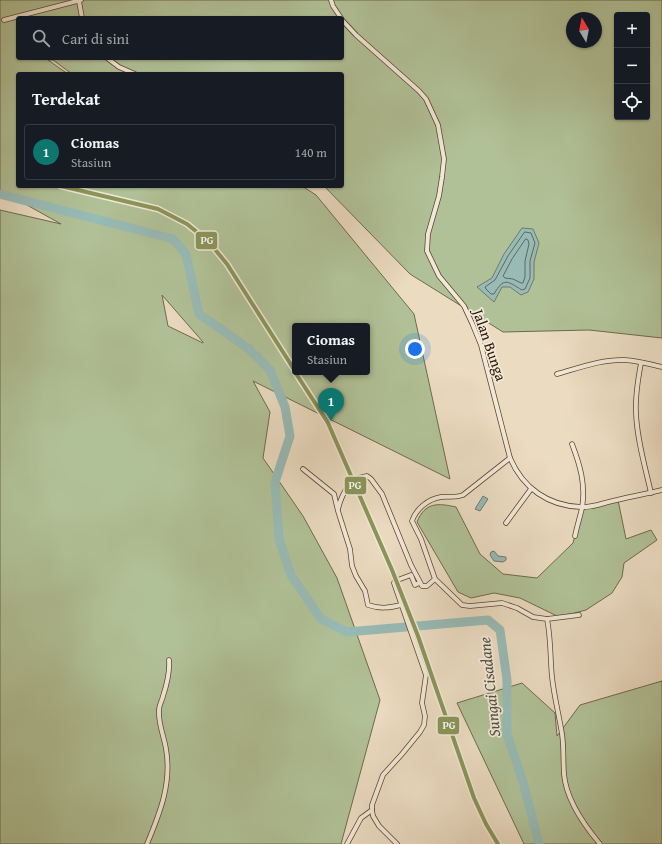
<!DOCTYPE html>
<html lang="id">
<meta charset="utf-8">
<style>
:root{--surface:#171b24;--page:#242831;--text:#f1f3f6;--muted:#9ea1a6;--line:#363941;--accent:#0f766e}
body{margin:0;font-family:"Gentium Book Plus",serif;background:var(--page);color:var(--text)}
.controls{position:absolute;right:12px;top:12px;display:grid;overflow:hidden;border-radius:4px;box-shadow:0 1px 3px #0004}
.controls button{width:36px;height:36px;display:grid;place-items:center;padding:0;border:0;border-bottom:1px solid var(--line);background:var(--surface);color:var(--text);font:20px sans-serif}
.compass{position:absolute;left:566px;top:12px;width:36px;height:36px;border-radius:50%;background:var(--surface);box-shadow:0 1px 3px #0004;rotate:350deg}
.you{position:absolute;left:415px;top:349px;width:14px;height:14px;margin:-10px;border:3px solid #fff;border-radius:50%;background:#1a73e8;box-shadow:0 0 0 6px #1a73e833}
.badge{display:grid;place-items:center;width:26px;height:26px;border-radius:50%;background:var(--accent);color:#fff;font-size:13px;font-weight:700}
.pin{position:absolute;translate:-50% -33px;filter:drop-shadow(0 1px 2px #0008)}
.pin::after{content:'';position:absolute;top:21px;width:14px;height:12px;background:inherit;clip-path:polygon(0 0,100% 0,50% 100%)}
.popup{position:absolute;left:292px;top:323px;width:78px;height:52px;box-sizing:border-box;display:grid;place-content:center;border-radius:4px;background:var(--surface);filter:drop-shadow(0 1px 3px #0005);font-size:13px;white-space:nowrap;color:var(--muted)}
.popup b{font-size:15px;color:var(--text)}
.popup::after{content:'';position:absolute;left:50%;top:100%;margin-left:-8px;border:8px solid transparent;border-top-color:var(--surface)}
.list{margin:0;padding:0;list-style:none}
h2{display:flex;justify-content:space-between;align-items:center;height:52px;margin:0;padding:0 16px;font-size:17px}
h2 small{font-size:13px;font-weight:400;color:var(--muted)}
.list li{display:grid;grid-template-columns:26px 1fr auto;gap:12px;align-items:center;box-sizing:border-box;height:56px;margin:0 8px 8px;padding:0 8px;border:1px solid var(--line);border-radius:4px}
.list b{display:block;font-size:15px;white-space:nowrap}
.list p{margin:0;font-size:13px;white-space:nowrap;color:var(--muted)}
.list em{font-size:13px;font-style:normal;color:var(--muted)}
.icon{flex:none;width:22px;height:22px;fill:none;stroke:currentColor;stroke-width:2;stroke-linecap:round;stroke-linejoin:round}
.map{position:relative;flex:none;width:662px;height:844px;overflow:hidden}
.search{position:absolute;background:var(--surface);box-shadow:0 1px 3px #0004;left:16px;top:16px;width:328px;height:44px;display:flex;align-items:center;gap:10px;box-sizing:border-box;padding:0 14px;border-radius:4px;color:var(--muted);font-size:15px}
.panel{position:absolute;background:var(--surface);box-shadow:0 1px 3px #0004;left:16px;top:72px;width:328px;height:116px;border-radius:4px}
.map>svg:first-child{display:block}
.green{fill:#b1c197;stroke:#6d6b4c;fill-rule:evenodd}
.water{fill:#98bbb6;stroke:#6c796e}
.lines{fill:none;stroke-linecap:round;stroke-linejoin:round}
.shore{stroke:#60685c;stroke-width:1}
.river{stroke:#98bbb6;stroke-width:9}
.minor-casing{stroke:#5a4631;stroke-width:5.5}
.minor{stroke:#f2e8d7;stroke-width:4}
.rail-1-casing{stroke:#f2e8d7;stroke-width:7}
.rail-1{stroke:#8a9659;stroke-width:4}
.labels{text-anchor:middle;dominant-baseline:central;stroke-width:3.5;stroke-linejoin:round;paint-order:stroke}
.street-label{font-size:15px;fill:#291501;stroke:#f2e8d7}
.water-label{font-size:16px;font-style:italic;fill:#504f40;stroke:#f2e8d7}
.line-badge{stroke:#f2e8d7;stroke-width:1.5}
.badge-label{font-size:11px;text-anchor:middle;font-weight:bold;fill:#fff}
</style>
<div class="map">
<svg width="662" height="844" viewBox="0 0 662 844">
<rect width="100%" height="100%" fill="#ebdbc1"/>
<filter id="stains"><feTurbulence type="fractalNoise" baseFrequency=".005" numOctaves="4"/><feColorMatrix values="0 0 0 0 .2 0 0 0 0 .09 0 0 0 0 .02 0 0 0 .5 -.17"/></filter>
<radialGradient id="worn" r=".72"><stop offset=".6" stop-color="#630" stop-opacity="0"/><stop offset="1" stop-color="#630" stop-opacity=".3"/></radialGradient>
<g class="green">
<path d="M0 0H662V338L589 330 503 332 410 274 324 186H342V74H72L53 60H48L68 74H18V186H302L316 195 414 314 450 479 253 381 270 412 263 458 303 516 337 578 380 700 341 844H0V210L61 224 0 190ZM617 15H647V117H617ZM18 18H342V58H18ZM572 18H596V42H572ZM162 295 203 342V343L168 326ZM295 326H367V372H295Z"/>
<path d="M618 500 626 539 651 530 657 540 624 563 622 577 612 593 586 610 559 617 520 598 494 593 471 598 458 592 417 522C425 502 438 503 456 507L480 554 503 574 537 578 573 543 582 507Z"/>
<polygon points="662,681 662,844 524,844 457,703 522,683 555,713 557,736 580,705"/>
</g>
<g class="water">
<polygon points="522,228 533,229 539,243 534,262 534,279 528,292 521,295 510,287 502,287 494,302 477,287 492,278 504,254"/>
<polygon points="483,496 488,499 480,511 475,509"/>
<polygon points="494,551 498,556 506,557 506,560 503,562 494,561 490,555 491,552"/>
</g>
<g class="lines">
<g class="shore">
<path d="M525 232 531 233 535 243 530 261V278L525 289 522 290C507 281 504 277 494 294H491L486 289 485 287 495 280 508 256Z"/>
<polygon points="526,239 528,240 529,244 525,261 525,277 523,283 521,283 513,279 505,278 503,276 512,259"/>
</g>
<polyline class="river" points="0,194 173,239 186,254 199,314 249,349 270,370 285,407 290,436 275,482 279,539 291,575 321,619 347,632 488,620 500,630 507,680 507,734 523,782 539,844"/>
<g class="minor-casing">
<g id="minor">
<polyline points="331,0 333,6 341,18"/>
<polyline points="79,1 82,18"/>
<polyline points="4,20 81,0"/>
<path d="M342 20 356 35 419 91 426 99 438 125 444 159 442 177 439 196 428 234 427 251 439 276 464 306 472 323 481 345 510 458C523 488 548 506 581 507 593 508 605 502 617 500 632 496 647 494 662 490"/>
<polyline points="107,58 119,67 135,74"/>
<path d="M641 363C638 379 635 396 636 413 637 440 645 466 651 493"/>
<path d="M557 374C579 368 602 359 625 360 637 361 650 364 662 367"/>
<path d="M572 444C580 465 586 485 582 508 580 517 577 526 575 536"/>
<path d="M510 458 463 495C455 498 449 496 441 497 428 499 416 509 412 521L421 539 435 579 462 605 470 606 502 603 517 608 533 617 547 619C551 638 550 657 552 677 554 696 559 715 562 734 564 747 563 761 564 774 566 799 584 825 600 844"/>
<path d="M303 469 334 494 338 511 350 549 352 566 356 576 365 591 368 605C380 609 389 608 401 605"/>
<path d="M338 509C342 493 350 478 367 476L371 479 382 494 411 565 422 586H427L435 579"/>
<polyline points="506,523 531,489"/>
<polyline points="547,619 579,615"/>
<path d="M147 844C160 813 172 783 166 749 164 736 158 724 159 710 159 705 162 701 163 696 167 684 170 672 169 660"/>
<polyline points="347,844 361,818 372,810"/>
<polyline points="397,844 379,826 373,816 372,810 372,805 383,775 402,754 420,732 424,725 425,716 422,703 426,675 394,583 395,581 411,575 415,585 419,583"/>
</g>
</g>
<use href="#minor" class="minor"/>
<g class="rail-1-casing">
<g id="rail-1">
<polyline points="61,186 158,209 187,224 208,241 227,264 295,371"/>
<polyline points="295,372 328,423 392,570 418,636 474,798 486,824 498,844"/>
</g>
</g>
<use href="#rail-1" class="rail-1"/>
</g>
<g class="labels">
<g class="street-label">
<text transform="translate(490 345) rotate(71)">Jalan Bunga</text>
</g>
<g class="water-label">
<text transform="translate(489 687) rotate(-96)">Sungai Cisadane</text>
</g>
</g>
<g class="line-badge">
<rect x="195" y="231" width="23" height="19" rx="4" fill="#8a9659"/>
<rect x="344" y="476" width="23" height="19" rx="4" fill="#8a9659"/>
<rect x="437" y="716" width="23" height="19" rx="4" fill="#8a9659"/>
</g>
<g class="badge-label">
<text x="207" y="244">PG</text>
<text x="355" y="489">PG</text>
<text x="449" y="729">PG</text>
</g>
<rect width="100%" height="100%" filter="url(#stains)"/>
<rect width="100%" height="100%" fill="url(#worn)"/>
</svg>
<div class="controls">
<button>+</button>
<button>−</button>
<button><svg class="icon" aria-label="locate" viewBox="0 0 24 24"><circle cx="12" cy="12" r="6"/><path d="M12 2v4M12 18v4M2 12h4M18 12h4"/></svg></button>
</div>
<svg class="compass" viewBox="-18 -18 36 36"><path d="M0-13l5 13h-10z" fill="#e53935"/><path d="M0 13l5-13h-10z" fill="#9ea1a6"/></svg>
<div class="you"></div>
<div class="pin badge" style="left:331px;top:421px">1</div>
<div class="popup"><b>Ciomas</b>Stasiun</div>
<div class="search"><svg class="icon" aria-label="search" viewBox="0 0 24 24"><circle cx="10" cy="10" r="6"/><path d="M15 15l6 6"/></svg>Cari di sini</div>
<section class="panel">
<h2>Terdekat<small></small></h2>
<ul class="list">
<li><span class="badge">1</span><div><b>Ciomas</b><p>Stasiun</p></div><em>140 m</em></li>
</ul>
</section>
</div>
